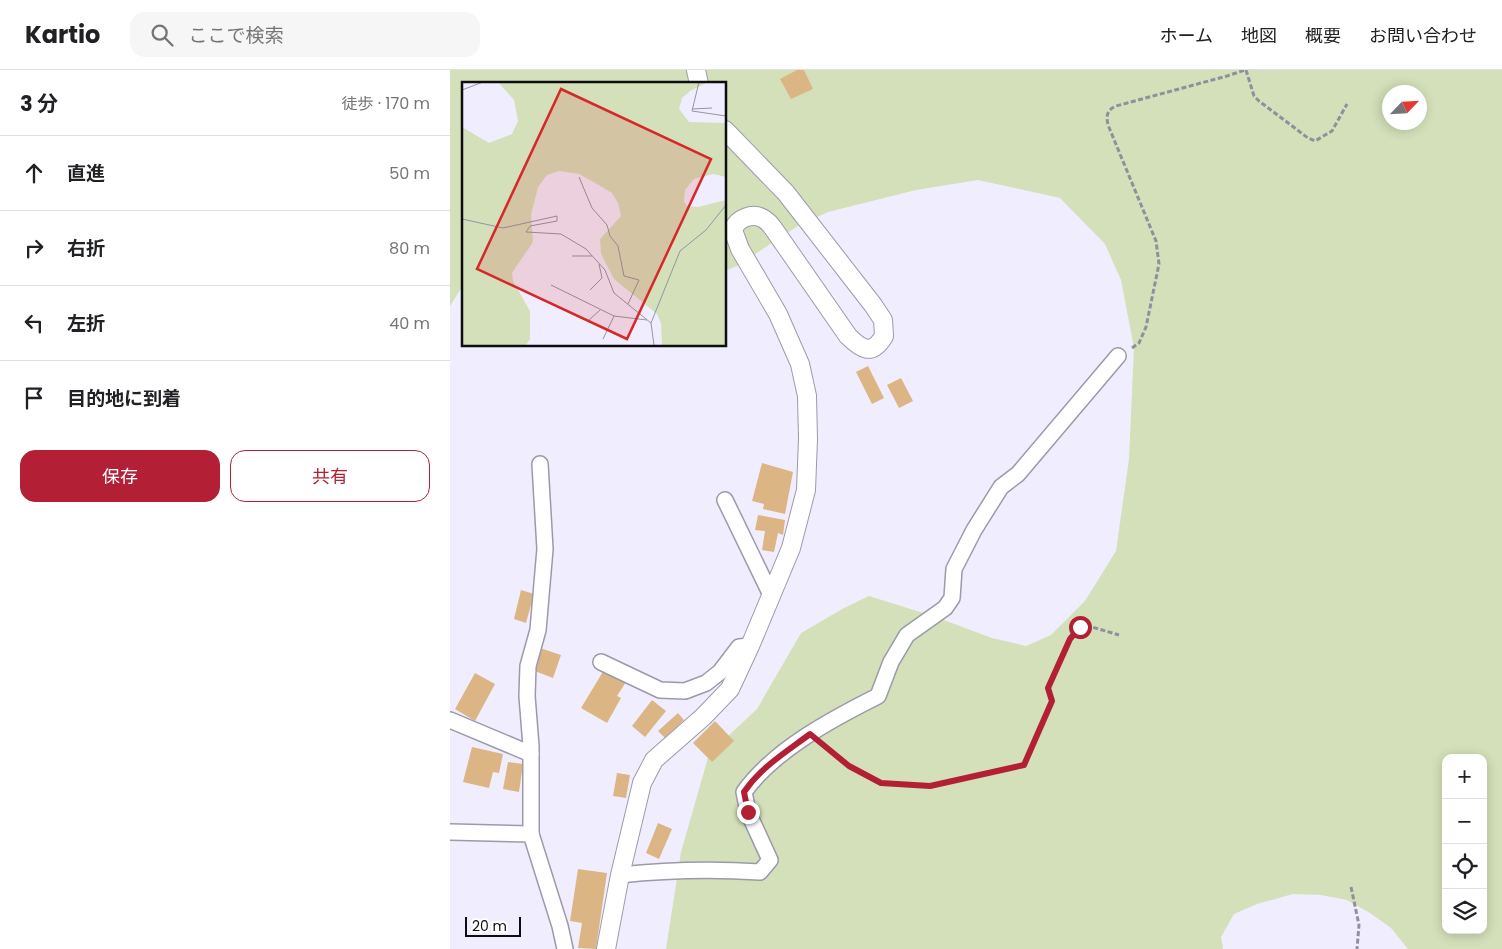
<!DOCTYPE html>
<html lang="ja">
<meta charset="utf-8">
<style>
:root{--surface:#fff;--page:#f6f6f6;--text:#202124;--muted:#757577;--line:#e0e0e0;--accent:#b32036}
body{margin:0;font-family:Poppins,"Noto Sans JP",sans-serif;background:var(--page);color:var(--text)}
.controls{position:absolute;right:15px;bottom:15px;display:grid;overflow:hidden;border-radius:10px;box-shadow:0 2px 12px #0003}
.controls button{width:45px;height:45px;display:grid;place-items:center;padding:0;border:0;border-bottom:1px solid var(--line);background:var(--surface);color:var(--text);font:25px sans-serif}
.compass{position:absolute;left:932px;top:15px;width:45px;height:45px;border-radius:50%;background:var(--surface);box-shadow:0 2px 12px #0003;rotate:65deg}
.scale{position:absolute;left:15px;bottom:12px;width:56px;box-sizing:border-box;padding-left:5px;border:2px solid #0d0c11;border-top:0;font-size:14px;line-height:18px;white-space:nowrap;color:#0d0c11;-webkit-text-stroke:4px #fff;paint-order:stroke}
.stop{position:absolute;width:15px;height:15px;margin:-11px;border:4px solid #b32036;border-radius:50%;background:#fff}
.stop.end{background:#b32036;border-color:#fff;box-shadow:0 1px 5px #0008}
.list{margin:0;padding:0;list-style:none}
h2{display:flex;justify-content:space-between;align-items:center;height:65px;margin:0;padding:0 20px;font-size:21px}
h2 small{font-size:16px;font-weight:400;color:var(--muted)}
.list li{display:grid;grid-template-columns:32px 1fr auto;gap:15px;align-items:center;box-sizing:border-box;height:75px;padding:0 20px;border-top:1px solid var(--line)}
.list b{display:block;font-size:19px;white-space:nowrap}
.list em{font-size:16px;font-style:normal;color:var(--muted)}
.actions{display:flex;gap:10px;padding:15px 20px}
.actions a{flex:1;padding:11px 0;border:1px solid var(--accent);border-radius:15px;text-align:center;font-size:18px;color:var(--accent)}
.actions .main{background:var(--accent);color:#fff}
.icon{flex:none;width:28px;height:28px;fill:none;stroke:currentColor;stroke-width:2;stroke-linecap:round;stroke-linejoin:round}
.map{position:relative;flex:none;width:1052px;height:879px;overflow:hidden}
header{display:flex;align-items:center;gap:30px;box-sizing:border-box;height:70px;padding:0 25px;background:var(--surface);border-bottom:1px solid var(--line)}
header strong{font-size:24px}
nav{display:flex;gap:28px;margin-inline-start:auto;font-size:18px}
.search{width:350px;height:45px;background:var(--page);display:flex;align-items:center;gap:12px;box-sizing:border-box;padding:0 18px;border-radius:15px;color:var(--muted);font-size:19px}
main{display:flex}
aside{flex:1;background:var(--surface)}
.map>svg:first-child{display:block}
.green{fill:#d3e0ba;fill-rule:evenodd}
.building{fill:#dcb585}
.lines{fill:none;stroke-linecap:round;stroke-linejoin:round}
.minor-casing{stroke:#9c9aa9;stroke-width:18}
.tertiary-casing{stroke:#9c9aa9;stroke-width:20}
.path{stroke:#918f9b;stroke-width:3;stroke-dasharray:5 2.5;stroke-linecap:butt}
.minor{stroke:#fff;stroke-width:15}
.tertiary{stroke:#fff;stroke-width:18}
.route{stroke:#b32036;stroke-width:6}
.inset-road{fill:none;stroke:#95949f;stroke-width:1}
.view{fill:#d62828;fill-opacity:0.15;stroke:#d62828;stroke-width:2.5}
.inset-edge{fill:none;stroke:#0d0c11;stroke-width:2.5}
</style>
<header>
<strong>Kartio</strong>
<div class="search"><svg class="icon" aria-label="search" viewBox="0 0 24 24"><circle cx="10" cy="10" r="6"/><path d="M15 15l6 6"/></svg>ここで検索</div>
<nav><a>ホーム</a><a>地図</a><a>概要</a><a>お問い合わせ</a></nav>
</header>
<main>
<aside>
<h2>3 分<small>徒歩 · 170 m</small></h2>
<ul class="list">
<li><svg class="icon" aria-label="ahead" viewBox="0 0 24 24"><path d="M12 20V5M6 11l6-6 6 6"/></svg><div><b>直進</b></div><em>50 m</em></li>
<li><svg class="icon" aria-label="right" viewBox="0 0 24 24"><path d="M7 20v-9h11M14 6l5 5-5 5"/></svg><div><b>右折</b></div><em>80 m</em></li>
<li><svg class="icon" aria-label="left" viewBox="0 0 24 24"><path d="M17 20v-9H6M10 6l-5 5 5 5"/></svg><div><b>左折</b></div><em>40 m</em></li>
<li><svg class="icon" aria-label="arrive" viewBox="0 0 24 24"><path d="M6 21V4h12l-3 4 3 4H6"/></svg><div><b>目的地に到着</b></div></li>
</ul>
<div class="actions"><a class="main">保存</a><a>共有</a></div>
</aside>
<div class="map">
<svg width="1052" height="879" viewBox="0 0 1052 879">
<rect width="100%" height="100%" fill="#f0eefe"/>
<path class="green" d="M0 0H1052V879H958L941 858 920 843 897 830 871 825 843 824 807 834 784 844 771 867 773 879H216L231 782 259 684 307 639 351 563 394 538 419 526 483 546 542 568 576 576 601 565 635 531 666 481 679 389 684 278 671 210 655 174 610 128 528 110 466 120 378 142 348 156 287 196 275 201V14H14V214L0 236ZM939 22H969V52H939ZM996 688H1033V860H996Z"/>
<g class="building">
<polygon points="347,0 354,0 363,19 341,29 330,9"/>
<polygon points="418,296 434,328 422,334 406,302"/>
<polygon points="451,308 463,331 449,338 437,315"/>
<polygon points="312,393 343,402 335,444 313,439 314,434 302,431"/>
<polygon points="308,445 335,450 333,465 328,463 324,482 312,480 315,461 305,460"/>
<polygon points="71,520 84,524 76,553 64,549"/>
<polygon points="90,578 111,585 103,608 82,600"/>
<polygon points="154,600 176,612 167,626 171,628 157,653 131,638"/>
<polygon points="25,603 45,614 25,651 5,639"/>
<polygon points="202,630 216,641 195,667 182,656"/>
<polygon points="228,643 234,650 215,668 208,661"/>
<polygon points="265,651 284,671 262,692 243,673"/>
<polygon points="22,677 53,684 49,703 43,702 39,718 13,712"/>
<polygon points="58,692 73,694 69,722 53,719"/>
<polygon points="167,703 180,705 176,728 163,726"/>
<polygon points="208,753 222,759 209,789 196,783"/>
<polygon points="128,799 157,803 146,879 128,878 132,853 120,851"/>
</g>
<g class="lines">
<g class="minor-casing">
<g id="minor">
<polyline points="275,430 321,525"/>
<polyline points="151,592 210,620 235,621 256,613 270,602 289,577 300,576"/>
<polyline points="0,650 81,684"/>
<polyline points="0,762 81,764 110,856 115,879"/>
<polyline points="81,764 81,676 77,626 78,596 88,560 95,479 90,394"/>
<path d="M170 805C217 800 263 799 310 802L320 790 298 742 294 722C324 680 382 649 428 626L441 592 457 565 495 538 502 528 504 499 524 460 551 417 568 404 668 286"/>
</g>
</g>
<g class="tertiary-casing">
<g id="tertiary">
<polyline points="246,0 249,14"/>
<path d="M156 879 170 805 192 713 204 690 253 647 280 619 300 576 341 478 356 420 358 369 357 326 350 294 328 244 290 179 283 160C287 148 303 142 314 149 317 151 321 155 323 158L398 266C412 280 422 286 434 266L433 250 423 235 336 123 275 60"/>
</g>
</g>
<g class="path">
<polyline points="796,0 804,26 809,31 858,68 865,71 882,61 897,34"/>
<path d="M682 278 689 273 696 257 709 194 706 171 658 55C656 45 657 40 666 36L777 6 795 0"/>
<polyline points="372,674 399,696 431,713 479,716 574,695 602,631 598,618 620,569 630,557 642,557 669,565"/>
<polyline points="901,817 909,855 907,879"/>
</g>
<use href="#minor" class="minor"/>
<use href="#tertiary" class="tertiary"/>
</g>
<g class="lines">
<path class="route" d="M298 742 294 722C311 697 336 682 360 664L399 696 431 713 480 716 574 695 602 631 598 618 620 569 630 557"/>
</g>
<g transform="translate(12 12)">
<rect width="264" height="264" fill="#f0eefe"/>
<path d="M36 0H246L228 9 220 16 217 27 227 40 264 41V95L251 92 232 97 223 108 222 120 225 124 236 125 264 118V263H200L199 241 195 232 152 197 139 172 138 157 159 134 156 121 150 111 135 102 117 92 97 89 85 93 76 105 69 133 71 160 50 191 51 199 68 229V257L64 263H0V45L27 61 50 52 56 39 52 18Z" fill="#d3e0ba"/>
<path class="inset-road" d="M237 0 230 29 264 34M0 8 21 0M230 27 250 26M117 95 130 126 145 143 148 154 156 164 162 194 177 198 166 222M0 137 41 146 95 134V139L68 144 64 150 99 152 124 167 143 188 152 211 189 241 192 263M110 174H130M89 203 152 234M128 208 140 196 137 182M126 239 138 228M189 241 218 169 244 148 264 123M141 257 152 234 185 238"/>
<path class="view" d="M99 7 249 77 165 257 15 187Z"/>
<rect width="264" height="264" class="inset-edge"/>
</g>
</svg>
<div class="controls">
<button>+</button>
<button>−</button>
<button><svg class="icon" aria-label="locate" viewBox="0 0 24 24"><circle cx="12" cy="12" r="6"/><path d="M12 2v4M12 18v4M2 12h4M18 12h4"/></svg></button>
<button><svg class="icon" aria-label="layers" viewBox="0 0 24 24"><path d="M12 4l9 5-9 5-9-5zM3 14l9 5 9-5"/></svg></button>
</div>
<svg class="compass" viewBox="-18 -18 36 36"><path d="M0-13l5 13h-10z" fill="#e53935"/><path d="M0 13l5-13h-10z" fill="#757577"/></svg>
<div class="scale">20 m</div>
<div class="stop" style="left:630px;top:557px"></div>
<div class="stop end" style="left:298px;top:742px"></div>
</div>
</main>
